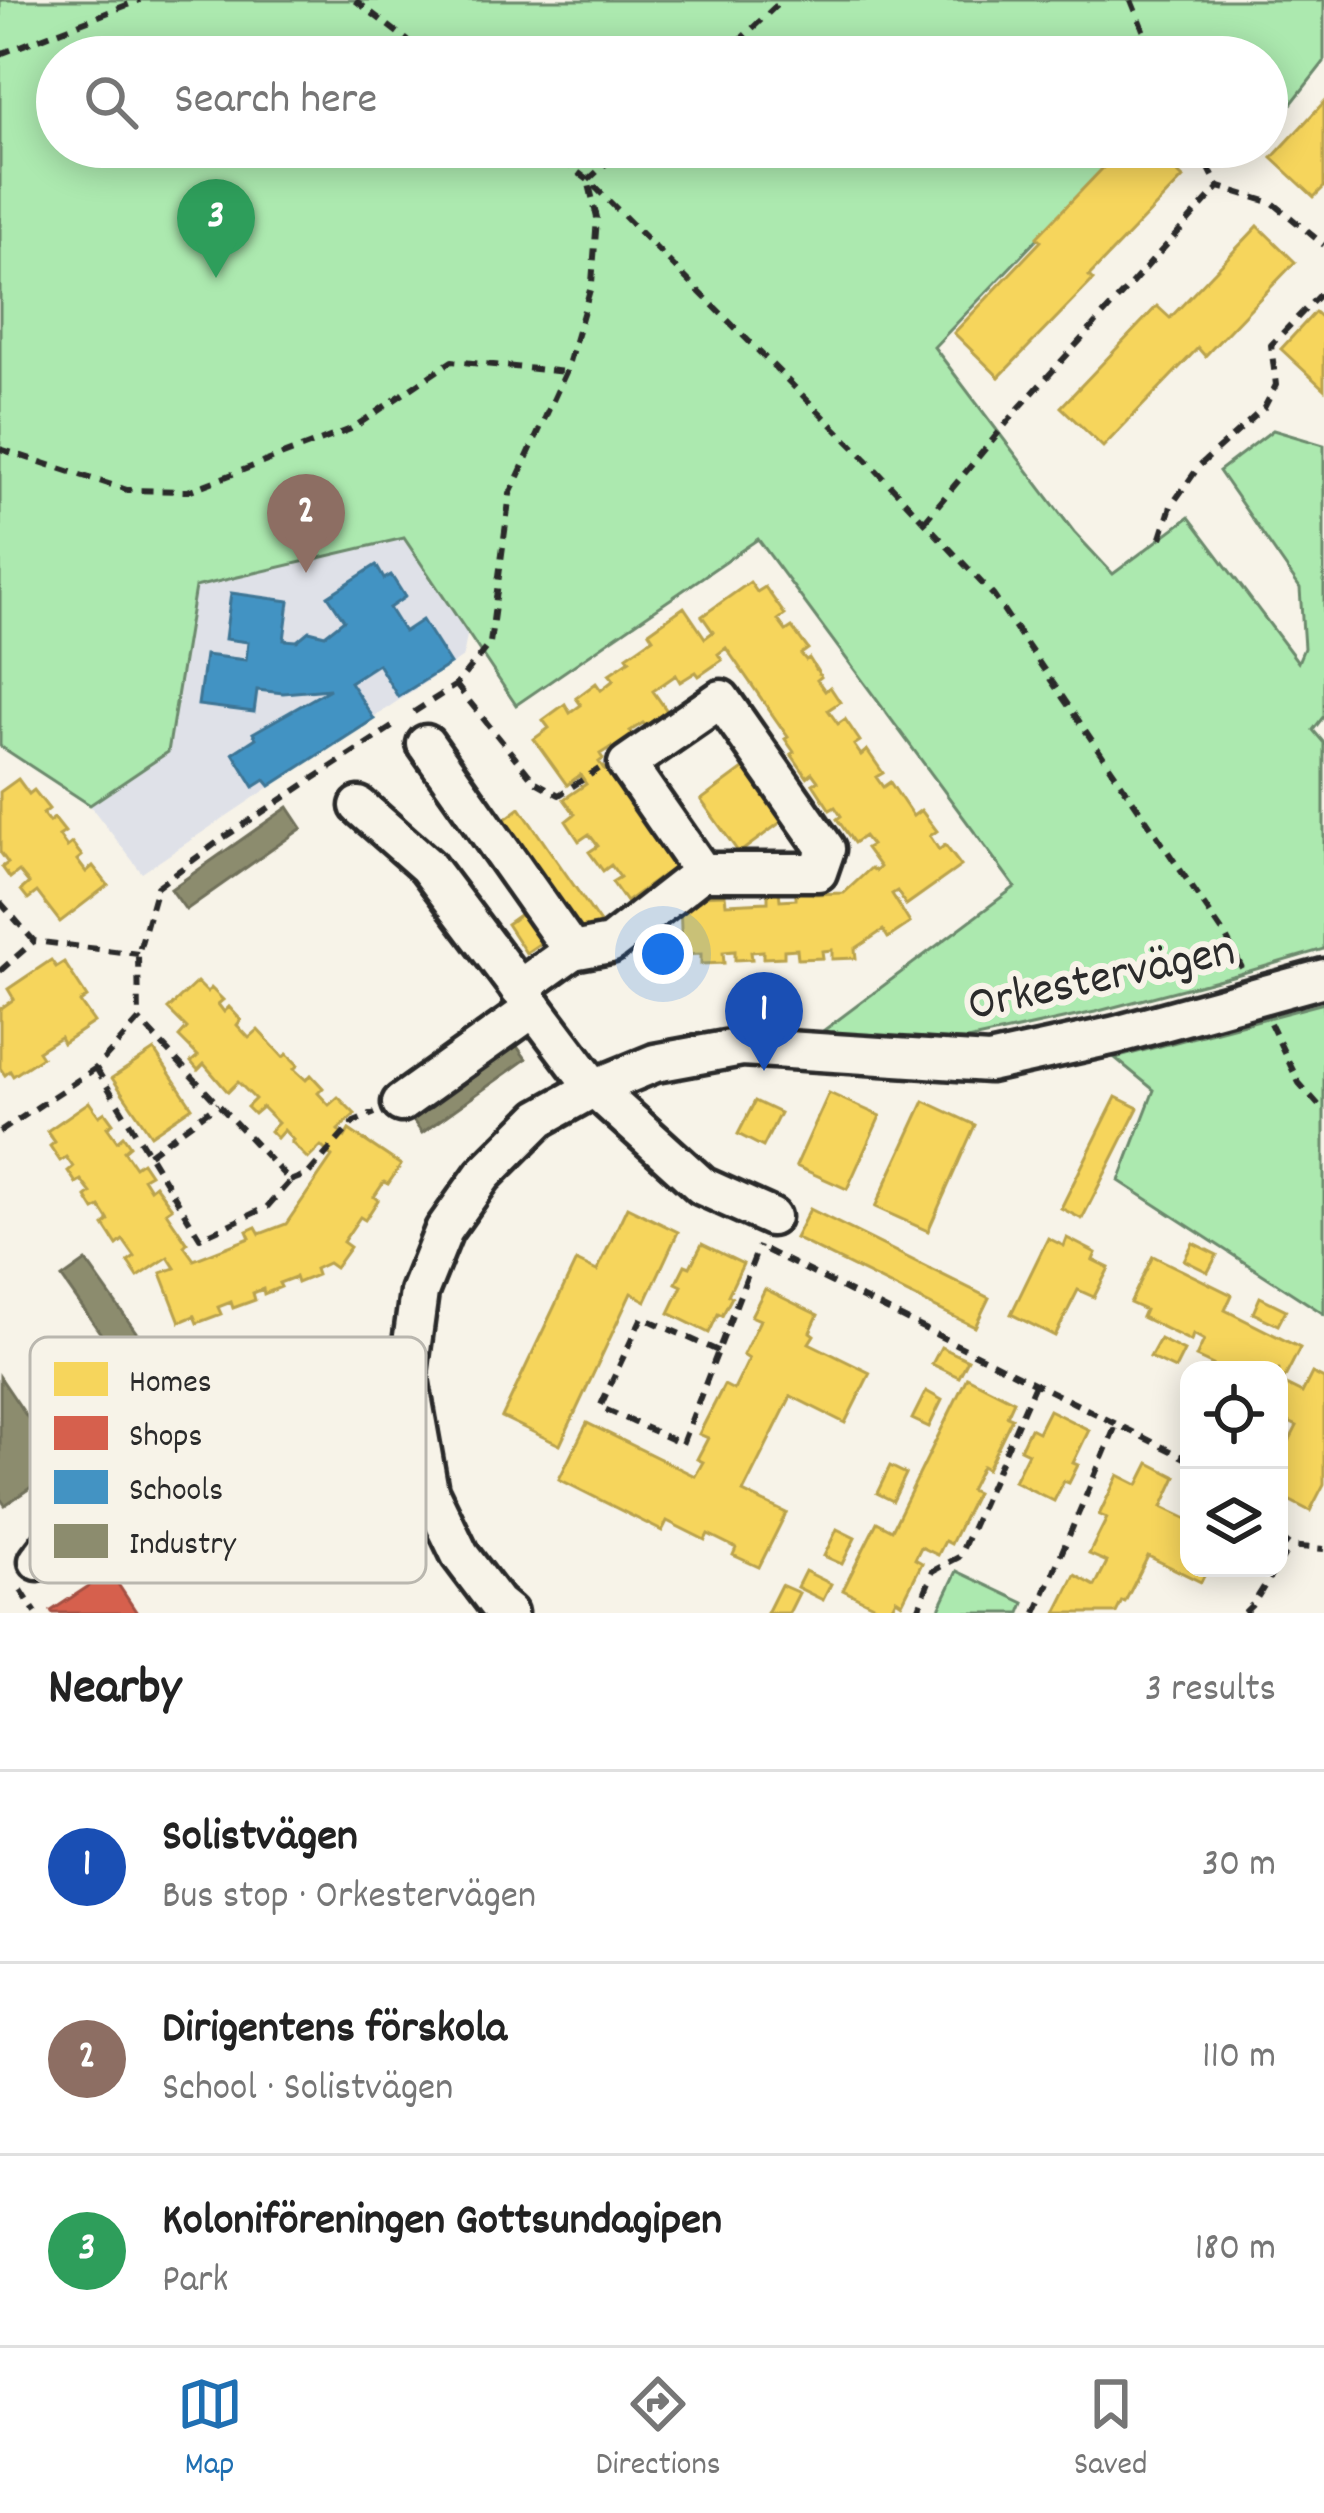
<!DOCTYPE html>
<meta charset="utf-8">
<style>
:root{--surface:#fff;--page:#f6f6f6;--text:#222;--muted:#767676;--line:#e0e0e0;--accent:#1f6fb2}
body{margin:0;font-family:Dekko,sans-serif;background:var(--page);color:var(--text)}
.controls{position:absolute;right:36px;bottom:36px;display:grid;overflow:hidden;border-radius:24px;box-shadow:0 6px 30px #0003}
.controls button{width:108px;height:108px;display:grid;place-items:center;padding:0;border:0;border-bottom:3px solid var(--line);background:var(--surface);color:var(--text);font:60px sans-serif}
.you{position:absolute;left:663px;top:954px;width:42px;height:42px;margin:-30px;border:9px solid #fff;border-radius:50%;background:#1a73e8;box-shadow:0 0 0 18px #1a73e833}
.badge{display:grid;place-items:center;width:78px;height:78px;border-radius:50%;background:var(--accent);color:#fff;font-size:39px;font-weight:700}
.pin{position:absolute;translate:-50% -99px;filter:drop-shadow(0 3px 6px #0008)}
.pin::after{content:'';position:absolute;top:63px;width:42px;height:36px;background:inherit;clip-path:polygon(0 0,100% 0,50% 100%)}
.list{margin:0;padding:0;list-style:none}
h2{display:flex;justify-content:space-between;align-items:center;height:156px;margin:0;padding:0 48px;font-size:51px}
h2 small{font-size:39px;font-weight:400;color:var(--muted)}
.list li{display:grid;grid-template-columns:78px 1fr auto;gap:36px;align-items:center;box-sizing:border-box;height:192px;padding:0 48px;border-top:3px solid var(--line)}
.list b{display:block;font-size:45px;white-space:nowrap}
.list p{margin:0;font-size:39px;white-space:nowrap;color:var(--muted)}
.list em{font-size:39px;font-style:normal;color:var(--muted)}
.icon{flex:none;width:66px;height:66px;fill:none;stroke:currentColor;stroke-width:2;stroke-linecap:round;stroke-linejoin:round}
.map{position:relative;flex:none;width:1324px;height:1613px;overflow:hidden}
.search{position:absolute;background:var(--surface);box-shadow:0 6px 30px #0003;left:36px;right:36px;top:36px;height:132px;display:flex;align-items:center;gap:30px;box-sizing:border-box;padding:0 42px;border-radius:66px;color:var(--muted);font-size:45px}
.sheet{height:732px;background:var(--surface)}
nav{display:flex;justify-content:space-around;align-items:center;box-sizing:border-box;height:168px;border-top:3px solid var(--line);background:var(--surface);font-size:33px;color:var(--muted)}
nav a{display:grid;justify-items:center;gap:6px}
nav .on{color:var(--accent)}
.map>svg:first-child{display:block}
.built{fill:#dfe1e8}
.green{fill:#ace9af;stroke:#6c8a6d;stroke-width:3}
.homes{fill:#f6d55c;stroke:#b9a24d;stroke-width:3}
.shops{fill:#d6604d;stroke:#a35043;stroke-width:3}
.schools{fill:#4393c3;stroke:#3c7495;stroke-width:3}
.industry{fill:#8c8c6e;stroke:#6f6f5a;stroke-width:3}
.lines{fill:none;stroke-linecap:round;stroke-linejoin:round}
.minor-casing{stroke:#2b2b2b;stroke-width:45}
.path{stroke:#2b2b2b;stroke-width:6;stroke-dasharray:12 9;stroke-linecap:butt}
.minor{stroke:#f7f3e8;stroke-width:36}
.labels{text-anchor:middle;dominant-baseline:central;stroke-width:12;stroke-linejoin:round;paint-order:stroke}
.street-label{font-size:48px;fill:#2b2b2b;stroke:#f7f3e8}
.key{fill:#f7f3e8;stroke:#bab7af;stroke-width:3}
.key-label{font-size:33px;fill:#2b2b2b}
</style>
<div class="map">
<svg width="1324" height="1613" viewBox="0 0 1324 1613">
<rect width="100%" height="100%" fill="#f7f3e8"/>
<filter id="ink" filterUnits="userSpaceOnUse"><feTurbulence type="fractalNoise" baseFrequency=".00833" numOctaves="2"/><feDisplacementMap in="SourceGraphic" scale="24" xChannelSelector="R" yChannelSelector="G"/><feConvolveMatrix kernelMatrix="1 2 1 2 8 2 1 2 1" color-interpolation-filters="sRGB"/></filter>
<g filter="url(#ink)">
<polygon class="built" points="429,408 493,498 463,657 142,873 0,689"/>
<g class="green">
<polygon points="0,0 1324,0 1324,62 1267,135 1267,57 57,57 57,147 1125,147 934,347 1074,532 1113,574 1189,517 1298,662 1304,648 1300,588 1219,471 1273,430 1324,445 1324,716 1313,730 1324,743 1324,949 1236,975 1095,1012 967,1040 819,1034 1015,887 758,539 516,705 404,538 195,587 168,752 90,805 0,746"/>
<polygon points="1324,1003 1324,1314 1119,1181 1154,1090 1115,1058"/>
<polygon points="957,1571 1024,1603 1020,1613 937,1613"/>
</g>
<g class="homes">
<polygon points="1324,102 1324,187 1314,197 1272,158"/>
<polygon points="1123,147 1151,147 1183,178 1089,276 1093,280 999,377 954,333 1041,241 1037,237"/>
<polygon points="1258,226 1295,262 1205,356 1198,348 1103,447 1061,407 1157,306 1170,318"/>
<polygon points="1315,312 1324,320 1324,389 1281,349"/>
<polygon points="750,582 757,592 765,587 785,615 778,620 786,631 792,627 808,649 801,654 806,660 809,658 821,677 817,680 825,691 830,687 840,702 828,710 838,724 845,719 860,741 854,745 861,755 867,750 883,773 876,777 883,787 890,782 913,816 921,810 937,831 930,836 939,850 945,845 961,866 906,905 897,891 892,894 910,923 888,938 883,930 855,949 856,958 832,959 832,950 822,951 823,958 798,959 797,949 784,950 784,957 763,958 763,951 751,952 752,959 735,960 735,951 723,952 724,963 701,964 701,954 682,955 680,902 699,901 699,896 725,895 726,904 768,902 768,892 779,891 780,900 796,899 796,893 805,892 804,884 814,884 814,894 844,893 871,868 876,871 880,867 866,848 871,845 864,836 854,843 837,819 841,816 835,807 830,810 813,784 818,781 812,773 807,777 791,754 794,752 785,739 788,737 726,648 718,654 722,660 699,676 696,672 680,682 676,675 653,691 667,711 646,726 643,723 630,731 633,736 613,750 611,747 600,754 603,759 599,762 605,770 607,769 617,783 620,781 634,801 631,803 639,815 643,812 657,832 653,834 662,848 666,845 679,864 626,902 612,882 620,877 611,865 603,871 589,852 598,846 589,834 579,841 566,821 575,814 564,799 586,784 580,775 567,785 534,739 549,728 543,720 565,704 570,713 581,705 576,698 596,683 601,690 614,680 609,674 630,660 627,656 653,638 649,632 684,607 705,638 713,632 702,616"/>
<polygon points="754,761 792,814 739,853 701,800"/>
<polygon points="18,779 29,794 34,790 49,809 43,814 49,822 54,818 65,832 59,836 67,847 72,843 82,856 77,860 86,872 93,866 108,885 60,922 37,892 28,899 21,890 29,883 19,871 10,878 2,867 8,863 0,852 0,792"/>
<polygon points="520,808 600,923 580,936 501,822"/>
<polygon points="525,911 545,940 526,953 507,924"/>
<polygon points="51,960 56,967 64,962 87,997 80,1002 94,1022 63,1043 60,1037 38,1051 42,1057 13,1076 10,1071 5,1075 0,1068 0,1009 14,999 8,989"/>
<polygon points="197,982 207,992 211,988 223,1000 218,1004 224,1012 229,1007 241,1020 237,1025 249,1038 258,1030 283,1057 287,1054 298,1065 294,1069 306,1080 311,1075 323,1088 318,1093 329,1105 338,1097 355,1114 338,1130 345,1137 349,1130 401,1165 388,1184 384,1182 374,1197 378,1200 365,1220 360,1217 343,1242 350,1247 335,1268 328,1263 315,1269 317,1275 297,1283 295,1277 279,1283 281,1287 264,1294 263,1289 253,1293 255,1300 233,1308 231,1302 218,1307 221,1314 197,1323 194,1316 180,1322 161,1273 175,1268 168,1257 138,1277 128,1262 135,1257 123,1240 117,1245 104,1225 109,1221 100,1207 94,1210 86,1197 91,1193 81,1180 76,1183 68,1171 73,1167 66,1157 60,1161 50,1146 55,1142 47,1131 89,1102 99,1116 105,1112 113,1123 107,1127 117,1141 123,1136 130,1146 124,1151 135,1167 142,1162 150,1174 143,1178 150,1189 155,1185 172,1208 166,1212 187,1243 184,1246 194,1260 250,1238 247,1231 256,1227 260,1234 286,1224 332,1157 321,1146 308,1159 291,1142 293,1140 284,1130 277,1138 270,1131 278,1123 262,1107 254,1114 247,1107 255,1099 238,1082 228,1092 204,1064 198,1070 191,1062 198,1056 179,1037 187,1028 168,1009"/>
<polygon points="154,1050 192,1107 151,1135 112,1078"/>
<polygon points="829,1093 880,1116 847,1189 796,1166"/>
<polygon points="1116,1097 1138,1108 1082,1219 1061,1208"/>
<polygon points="755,1101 780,1113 763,1147 738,1134"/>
<polygon points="924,1101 975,1125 928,1231 875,1207"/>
<polygon points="627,1207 678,1232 646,1301 631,1293 560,1445 502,1417 576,1261 597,1271"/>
<polygon points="810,1209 989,1298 975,1327 795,1238"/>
<polygon points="1048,1238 1064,1246 1067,1238 1096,1253 1093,1260 1109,1268 1094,1297 1078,1290 1055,1336 1011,1314"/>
<polygon points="1193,1243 1217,1255 1208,1272 1184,1260"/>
<polygon points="702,1244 743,1264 728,1295 732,1297 722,1316 718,1314 709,1333 669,1313 682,1286 676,1283 685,1265 690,1267"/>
<polygon points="1153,1256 1232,1295 1225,1310 1300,1348 1282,1383 1302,1393 1312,1373 1324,1379 1324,1484 1310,1511 1279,1495 1279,1461 1297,1426 1279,1417 1279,1370 1211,1370 1213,1365 1196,1357 1204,1340 1193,1334 1191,1341 1142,1317 1145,1310 1130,1303"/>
<polygon points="765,1289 818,1315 810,1332 814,1335 809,1343 870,1373 845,1423 791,1396 743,1492 786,1513 759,1567 733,1555 736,1548 708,1534 705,1540 667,1521 662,1531 559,1479 587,1423 695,1476 703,1462 697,1459 708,1438 699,1434 724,1385 734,1390 749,1359 743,1355 760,1320 751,1316"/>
<polygon points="1260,1297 1286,1310 1278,1325 1253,1313"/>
<polygon points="1160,1339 1184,1351 1175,1369 1150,1357"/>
<polygon points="941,1347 968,1360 959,1377 932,1364"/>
<polygon points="967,1377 1014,1401 1007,1416 1012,1418 987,1469 982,1466 970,1490 976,1493 951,1544 945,1541 938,1555 921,1547 915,1559 922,1563 902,1603 896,1599 889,1613 843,1590 877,1522 892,1530"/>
<polygon points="926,1391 942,1400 929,1427 912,1419"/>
<polygon points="1049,1410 1089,1430 1073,1463 1078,1465 1069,1483 1064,1481 1054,1501 1014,1481 1028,1453 1020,1449 1030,1428 1038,1432"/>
<polygon points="1149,1463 1176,1477 1162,1507 1189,1520 1189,1568 1208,1568 1201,1582 1148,1556 1125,1602 1122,1601 1116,1613 1056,1613 1075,1575 1095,1586 1107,1562 1089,1554 1107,1518 1099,1515 1118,1475 1138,1485"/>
<polygon points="890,1466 906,1474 893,1501 877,1493"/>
<polygon points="837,1529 855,1538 842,1564 824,1556"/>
<polygon points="805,1571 831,1584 823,1600 797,1587"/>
<polygon points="781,1585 799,1593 789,1613 767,1613"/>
</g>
<polygon class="shops" points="110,1572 137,1613 52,1613 51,1611"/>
<polygon class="schools" points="376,565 384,579 391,575 405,597 389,608 404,632 422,620 450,664 398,697 378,664 350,682 374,719 270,786 265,780 254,787 233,753 256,738 253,733 330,689 283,693 257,690 254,712 198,705 205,655 246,660 248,642 225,639 231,593 289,601 284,640 297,641 309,631 325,635 344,620 328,596"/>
<g class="industry">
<polygon points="288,807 302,828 186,910 171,889"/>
<polygon points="511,1038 526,1059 422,1133 407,1112"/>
<polygon points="86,1261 172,1383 147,1400 62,1278"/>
<polygon points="0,1377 61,1467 5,1505 0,1498"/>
</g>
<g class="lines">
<g class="minor-casing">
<g id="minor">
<polyline points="426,744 572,951 519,989"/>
<polyline points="359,806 427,866 594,1088 702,1186 771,1217"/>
<polyline points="572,951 610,944 702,872 818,872 826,849 721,699 627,764 702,872"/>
<polyline points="401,1103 534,1008"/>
<polyline points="294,1378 305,1433"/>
<polyline points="38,1561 98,1483 181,1428 280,1379 408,1373"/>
<polyline points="508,1613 497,1604 460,1555 429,1491 408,1373 419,1292 444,1230 483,1175 540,1118 594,1088 655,1063 742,1047 989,1063 1116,1035 1324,978"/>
</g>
</g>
<g class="path">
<polyline points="355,0 429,57"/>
<polyline points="1131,0 1154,57"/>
<polyline points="0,54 140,0"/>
<polyline points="722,57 782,0"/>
<polyline points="545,147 588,180 866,459 993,595 1226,937 1242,968"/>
<polyline points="1198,147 1218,186"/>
<polyline points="588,180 624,147"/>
<polyline points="0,449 127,490 188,491 351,429 452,361 566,372"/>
<polyline points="924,522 1020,407 1219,187 1273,203 1324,245"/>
<polyline points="1161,538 1171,506 1200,465 1264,408 1276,385 1271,345 1324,290"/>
<polyline points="456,685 534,781 559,795 599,769"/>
<polyline points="414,712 456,685 490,643 510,494 566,372 592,283 597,218 589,184"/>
<polyline points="0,902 34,941 138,954"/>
<polyline points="0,971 34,941"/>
<polyline points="1270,1023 1299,1083 1324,1111"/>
<polyline points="96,1068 200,1238 267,1207 290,1181 139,1020"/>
<polyline points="0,1132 96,1068 139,1020 138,954 157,887 223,838 398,723"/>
<polyline points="149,1154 218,1104"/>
<polyline points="290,1181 308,1174 354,1122 375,1113"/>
<polyline points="766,1250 1189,1460"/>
<polyline points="718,1351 642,1317 600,1407 682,1444 759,1246"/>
<polyline points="1279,1538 1290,1546 1324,1549"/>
<polyline points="1279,1564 1290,1547"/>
<polyline points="21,1590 36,1613"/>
<polyline points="917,1613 933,1571 959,1557 1036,1382"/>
<polyline points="1036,1613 1117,1423"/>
<polyline points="1244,1613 1253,1604 1276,1568"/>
</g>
<use href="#minor" class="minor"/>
</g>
</g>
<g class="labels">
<g class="street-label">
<text transform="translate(1102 981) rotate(-12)">Orkestervägen</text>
</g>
</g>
<rect x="30" y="1337" width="396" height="246" rx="18" class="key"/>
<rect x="54" y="1362" width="54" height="34" fill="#f6d55c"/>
<rect x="54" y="1416" width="54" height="34" fill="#d6604d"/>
<rect x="54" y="1470" width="54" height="34" fill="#4393c3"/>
<rect x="54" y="1524" width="54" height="34" fill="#8c8c6e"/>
<g class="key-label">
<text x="129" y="1391">Homes</text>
<text x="129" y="1445">Shops</text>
<text x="129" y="1499">Schools</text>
<text x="129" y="1553">Industry</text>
</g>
</svg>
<div class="controls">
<button><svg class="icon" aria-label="locate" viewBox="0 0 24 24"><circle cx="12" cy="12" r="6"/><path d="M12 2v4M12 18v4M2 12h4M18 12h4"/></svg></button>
<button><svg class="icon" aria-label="layers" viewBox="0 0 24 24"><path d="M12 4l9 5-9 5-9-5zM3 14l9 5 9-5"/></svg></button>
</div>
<div class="you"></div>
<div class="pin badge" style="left:764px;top:1071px;background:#1a4fb4">1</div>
<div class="pin badge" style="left:306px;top:573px;background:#8d6e63">2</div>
<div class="pin badge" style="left:216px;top:278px;background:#2e9e5b">3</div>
<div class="search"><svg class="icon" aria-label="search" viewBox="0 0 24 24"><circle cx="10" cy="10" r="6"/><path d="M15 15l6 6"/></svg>Search here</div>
</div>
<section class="sheet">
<h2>Nearby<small>3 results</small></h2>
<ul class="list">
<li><span class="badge" style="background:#1a4fb4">1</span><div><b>Solistvägen</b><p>Bus stop · Orkestervägen</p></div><em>30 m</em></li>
<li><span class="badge" style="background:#8d6e63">2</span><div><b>Dirigentens förskola</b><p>School · Solistvägen</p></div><em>110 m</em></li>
<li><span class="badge" style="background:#2e9e5b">3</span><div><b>Koloniföreningen Gottsundagipen</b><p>Park</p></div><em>180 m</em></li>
</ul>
</section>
<nav>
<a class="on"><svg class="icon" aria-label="map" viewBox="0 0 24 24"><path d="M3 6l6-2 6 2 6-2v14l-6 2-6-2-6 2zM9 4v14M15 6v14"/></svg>Map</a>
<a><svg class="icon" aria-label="directions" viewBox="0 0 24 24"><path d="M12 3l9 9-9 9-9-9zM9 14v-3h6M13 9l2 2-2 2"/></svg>Directions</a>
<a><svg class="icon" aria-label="saved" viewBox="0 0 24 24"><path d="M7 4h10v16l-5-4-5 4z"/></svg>Saved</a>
</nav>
